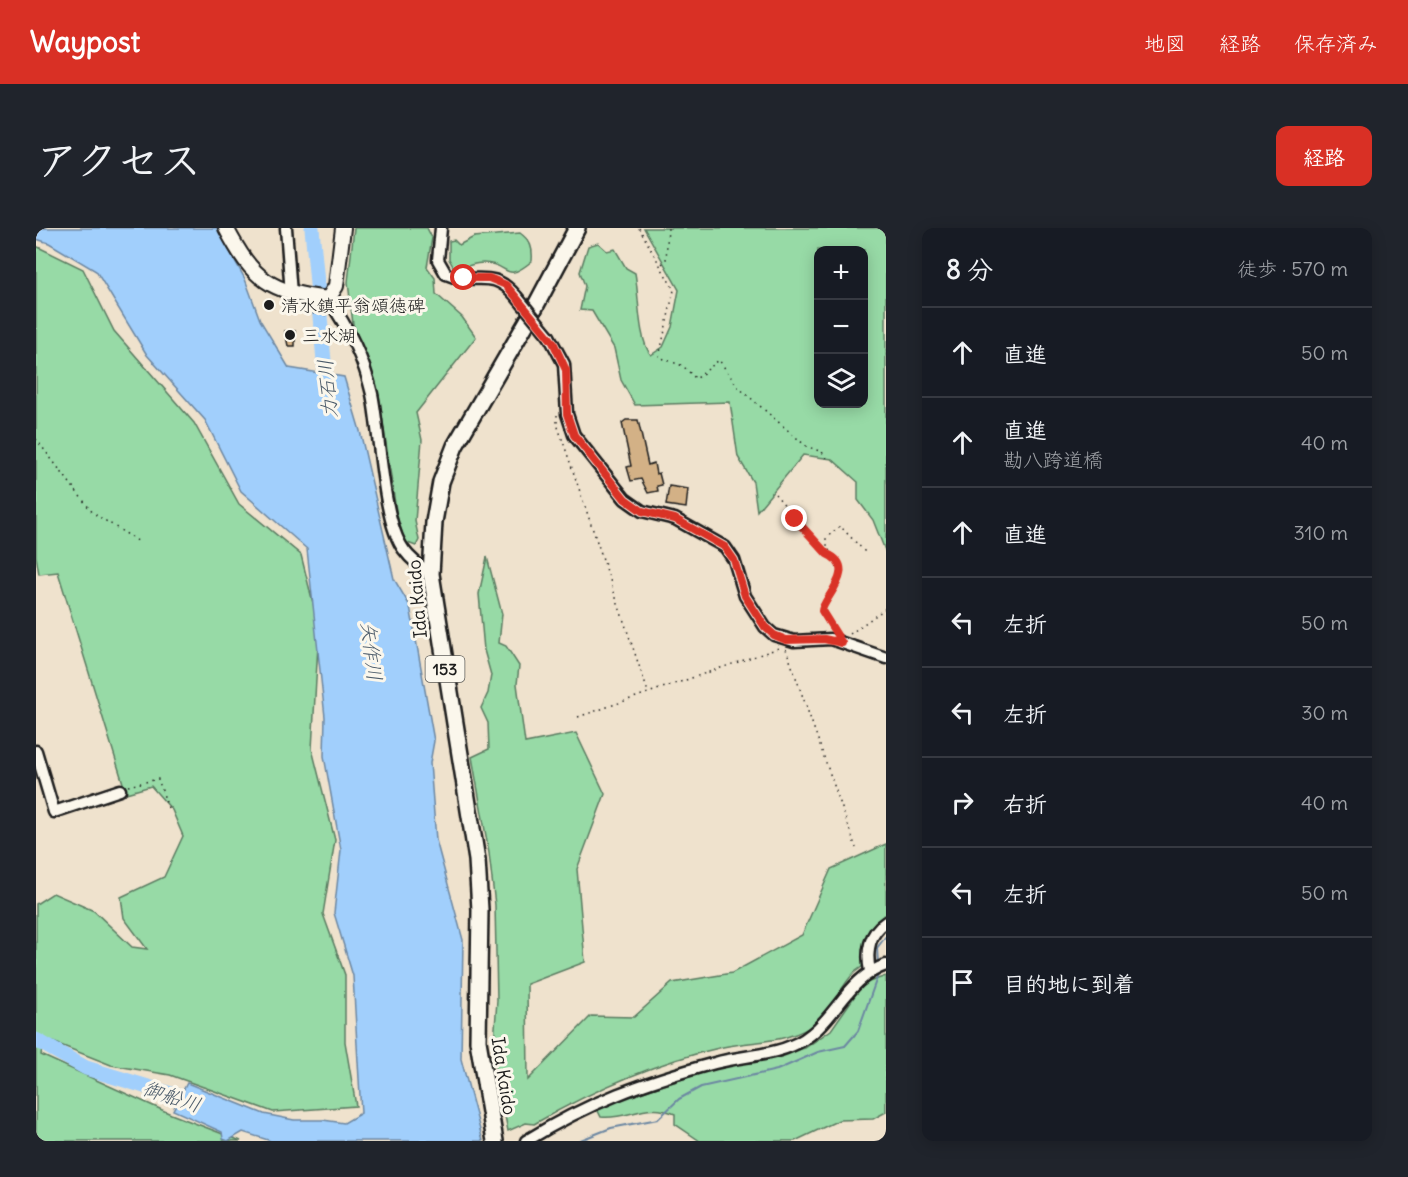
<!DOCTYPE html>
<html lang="ja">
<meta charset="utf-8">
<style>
:root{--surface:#171b24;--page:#20242c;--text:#f1f3f6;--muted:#9ea1a6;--line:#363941;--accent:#d93025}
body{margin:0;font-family:Delius,"Klee One",sans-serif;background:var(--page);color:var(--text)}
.controls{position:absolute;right:18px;top:18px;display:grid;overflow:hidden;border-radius:12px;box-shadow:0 3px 15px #0003}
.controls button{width:54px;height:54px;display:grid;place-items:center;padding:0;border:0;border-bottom:2px solid var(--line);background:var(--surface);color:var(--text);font:30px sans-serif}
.stop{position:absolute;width:18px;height:18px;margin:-14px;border:4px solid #d93025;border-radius:50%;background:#fff}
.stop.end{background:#d93025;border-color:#fff;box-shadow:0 2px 6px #0008}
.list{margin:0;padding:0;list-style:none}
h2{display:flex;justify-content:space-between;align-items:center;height:78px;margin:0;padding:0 24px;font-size:26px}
h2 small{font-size:20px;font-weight:400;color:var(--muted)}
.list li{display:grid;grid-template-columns:39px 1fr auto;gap:18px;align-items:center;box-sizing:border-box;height:90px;padding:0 24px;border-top:2px solid var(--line)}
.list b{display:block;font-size:22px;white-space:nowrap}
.list p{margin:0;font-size:20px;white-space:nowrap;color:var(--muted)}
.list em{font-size:20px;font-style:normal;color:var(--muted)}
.icon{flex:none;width:33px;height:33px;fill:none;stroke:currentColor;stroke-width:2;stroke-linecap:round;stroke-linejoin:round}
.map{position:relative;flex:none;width:850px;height:913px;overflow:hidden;border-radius:12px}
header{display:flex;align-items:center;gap:36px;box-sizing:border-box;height:84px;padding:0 30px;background:var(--accent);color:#fff}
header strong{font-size:28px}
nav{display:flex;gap:33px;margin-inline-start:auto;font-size:21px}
.intro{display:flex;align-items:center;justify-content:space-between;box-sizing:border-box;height:144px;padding:0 36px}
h1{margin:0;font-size:42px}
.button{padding:15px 27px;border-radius:12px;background:var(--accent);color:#fff;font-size:21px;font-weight:700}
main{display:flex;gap:36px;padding:0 36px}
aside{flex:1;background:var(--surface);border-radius:12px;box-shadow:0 3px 15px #0003}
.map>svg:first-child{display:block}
.green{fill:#97daa6;stroke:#5a7b61;stroke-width:1.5;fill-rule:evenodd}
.water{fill:#a1cffc;stroke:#6c87a2;stroke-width:1.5}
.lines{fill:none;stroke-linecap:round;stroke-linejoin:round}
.stream{stroke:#6c87a2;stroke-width:2}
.river{stroke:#a1cffc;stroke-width:15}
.building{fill:#d3b186;stroke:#1c1c1c;stroke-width:1.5}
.minor-casing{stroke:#1c1c1c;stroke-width:15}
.major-casing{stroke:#1c1c1c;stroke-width:18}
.highway-casing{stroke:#1c1c1c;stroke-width:20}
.path{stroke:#1c1c1c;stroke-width:1.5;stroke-dasharray:1.5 4.5;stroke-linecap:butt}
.minor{stroke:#fbf7ec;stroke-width:10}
.major{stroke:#fbf7ec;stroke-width:14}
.highway{stroke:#fbf7ec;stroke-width:15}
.minor-bridge-casing{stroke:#1c1c1c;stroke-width:15;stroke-linecap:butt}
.minor-bridge{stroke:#fbf7ec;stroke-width:10}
.route{stroke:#d93025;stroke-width:8}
.poi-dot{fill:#1c1c1c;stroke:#fbf7ec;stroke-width:2}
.labels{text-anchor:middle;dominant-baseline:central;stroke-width:6;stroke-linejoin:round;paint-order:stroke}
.shield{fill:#fbf7ec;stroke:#5f5e5a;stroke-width:1.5}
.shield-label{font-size:16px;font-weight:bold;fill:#1c1c1c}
.poi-label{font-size:18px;fill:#1c1c1c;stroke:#fbf7ec;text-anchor:start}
.street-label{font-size:18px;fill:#1c1c1c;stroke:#fbf7ec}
.water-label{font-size:20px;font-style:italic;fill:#4b5b6a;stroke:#fbf7ec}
</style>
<header>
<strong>Waypost</strong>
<nav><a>地図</a><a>経路</a><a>保存済み</a></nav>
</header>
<div class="intro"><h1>アクセス</h1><a class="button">経路</a></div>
<main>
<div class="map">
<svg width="850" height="913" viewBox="0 0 850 913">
<rect width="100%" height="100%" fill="#efe2cd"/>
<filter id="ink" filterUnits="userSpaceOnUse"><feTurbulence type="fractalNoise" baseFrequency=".0167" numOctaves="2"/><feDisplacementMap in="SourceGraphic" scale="12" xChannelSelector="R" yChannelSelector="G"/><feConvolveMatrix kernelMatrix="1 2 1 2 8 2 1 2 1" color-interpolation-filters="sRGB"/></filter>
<g filter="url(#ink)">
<g class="green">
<polygon points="318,0 391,0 396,10 391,39 399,50 400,66 426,89 440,109 380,185 386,212 379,293 383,312 380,318 369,314 361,289 343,168 317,96 312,54"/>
<path d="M608 0H850V325L837 292 822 272V254L796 231 767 227 721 283 717 254 702 229 694 174 599 177 585 152 578 120 556 83 544 82 549 58 544 44 552 18 562 15 571 23 579 21 590 40 599 45C603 66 602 112 615 127L627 119 636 99 643 62ZM782 22H828V176H782Z"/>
<path d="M484 5C495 13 497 20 496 33 467 57 475 35 447 35 438 35 428 40 418 40L413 31V13L418 12 423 17 438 9Z"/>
<polygon points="0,18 47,41 78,103 158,195 203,276 265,327 283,399 276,521 299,612 287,686 309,747 309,814 320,878 237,884 134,847 75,837 7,810 5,827 135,886 205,913 0,913 0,676 17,665 58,683 96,719 111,721 88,690 85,669 128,649 147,608 136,582 115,558 90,565 22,344 3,346 0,328"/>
<path d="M451 329 466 386 463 415 470 418 483 438 481 456 489 515 540 505 569 566 541 641 549 734 491 756 492 852 555 788 598 789 636 755 696 745 766 707 795 641 850 616V698C840 708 838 721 831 733 828 739 822 741 818 745 804 759 797 780 782 793 755 816 720 812 687 819 620 834 557 862 498 896L490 895 472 903 457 828 461 772 459 677 453 625 436 529 453 521 452 495 445 480 452 465 455 447 448 422 443 366Z"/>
<path d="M850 748V884L837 891 803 892 759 913H664L639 896V886C610 873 593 892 565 889L560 879 678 841 769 820 795 802 827 756Z"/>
</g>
<polygon class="water" points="0,0 181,0 209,51 224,92 253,140 308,149 324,203 358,351 374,378 398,513 394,535 400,612 427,712 425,831 447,913 235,913 207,904 192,913 187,911 186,904 137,882 151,855 228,886 258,892 287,892 308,895 325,885 317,748 298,685 305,622 288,528 289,489 271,321 205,263 169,192 111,127 60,43 13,15 0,11"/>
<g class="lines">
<g class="stream">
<polyline points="842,736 841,720 850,708"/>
<polyline points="542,913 575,900 622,891 643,871 665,859 741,842 782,824 809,818 822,803 843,744"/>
</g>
<g class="river">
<polyline points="276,0 291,166"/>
<polyline points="0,812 50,840 164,875"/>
</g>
</g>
<g class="building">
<polygon points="249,103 259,103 259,118 252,118"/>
<polygon points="590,192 602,192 612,237 618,235 620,246 623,245 626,257 621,258 622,263 612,265 605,251 595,253 591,239 595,238 586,195"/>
<polygon points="633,258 652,261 650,280 630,277"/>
</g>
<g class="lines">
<g class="minor-casing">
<g id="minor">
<polyline points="250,0 255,66"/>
<path d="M405 0 402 32 410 46C438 59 455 38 480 68"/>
<path d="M292 71C312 99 328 132 336 166 344 204 346 293 368 322 375 332 385 339 395 346"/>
<polyline points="513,108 528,136 531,186 538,207 589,271 606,283 639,291 689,319 698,332 709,368 729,399 738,407 758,413 795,411 850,430"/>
<polyline points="0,523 18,584 84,562"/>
<path d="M834 743C830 724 833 705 850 694"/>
<path d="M490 913C553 874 608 854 679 835 704 828 733 828 755 818 798 801 807 751 850 737"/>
</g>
</g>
<g class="major-casing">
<path id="major" d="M190 0C217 52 234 64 292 71L300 58 307 0"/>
</g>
<g class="highway-casing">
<polyline id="highway" points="459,913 442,813 444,682 441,632 395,346 398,294 405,254 419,218 491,94 541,0"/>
</g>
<g class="path">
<polyline points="603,0 638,62 623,129 647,138 660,151 683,132 702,159 770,218 786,224 792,231"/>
<polyline points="626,36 630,32 632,0"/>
<polyline points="259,76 261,84 291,87"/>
<polyline points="521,187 521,196 612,464"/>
<polyline points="0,211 57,285 105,315"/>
<polyline points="739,266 791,326 796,328"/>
<path d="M799 403 786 383V378C799 362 809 348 796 328 793 322 790 317 790 310L804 298 831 326"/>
<polyline points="814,406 850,380"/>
<polyline points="750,421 820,620"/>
<polyline points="542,489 743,420"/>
<polyline points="92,558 122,551 133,583"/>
</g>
<use href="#minor" class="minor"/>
<use href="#major" class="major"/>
<use href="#highway" class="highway"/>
<g class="minor-bridge-casing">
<polyline id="minor-bridge" points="480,68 513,108"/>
</g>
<use href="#minor-bridge" class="minor-bridge"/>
</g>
</g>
<g class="lines" filter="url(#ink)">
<path class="route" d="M428 50H453L470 57 517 114 530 142 531 186 538 207 589 271 606 283 639 291 689 319 698 332 709 368 729 399 738 407 750 412 788 411 806 415 786 383C786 371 824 340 791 326L759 291"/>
</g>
<g class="poi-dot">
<circle cx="233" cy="77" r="6"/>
<circle cx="254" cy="107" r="6"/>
</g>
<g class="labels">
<rect class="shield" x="389.5" y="428" width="39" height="26" rx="4.5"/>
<g class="shield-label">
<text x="409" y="441">153</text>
</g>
<g class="poi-label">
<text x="245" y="77">清水鎮平翁頌徳碑</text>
<text x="266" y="107">三水湖</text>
</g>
<g class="street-label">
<text transform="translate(381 371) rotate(-95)">Ida Kaido</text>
<text transform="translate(468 848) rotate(81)">Ida Kaido</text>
</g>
<g class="water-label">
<text transform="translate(291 161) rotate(-95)">力石川</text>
<text transform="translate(336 423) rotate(83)">矢作川</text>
<text transform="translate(136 868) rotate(18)">御船川</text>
</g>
</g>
</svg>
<div class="controls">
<button>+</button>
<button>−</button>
<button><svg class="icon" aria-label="layers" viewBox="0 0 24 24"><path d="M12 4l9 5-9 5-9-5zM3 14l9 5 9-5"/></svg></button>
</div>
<div class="stop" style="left:428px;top:50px"></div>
<div class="stop end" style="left:759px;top:291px"></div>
</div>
<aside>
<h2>8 分<small>徒歩 · 570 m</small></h2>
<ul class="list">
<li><svg class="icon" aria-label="ahead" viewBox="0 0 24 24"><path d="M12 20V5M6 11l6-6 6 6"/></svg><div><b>直進</b></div><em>50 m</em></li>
<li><svg class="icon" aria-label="ahead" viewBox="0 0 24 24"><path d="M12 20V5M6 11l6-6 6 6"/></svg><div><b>直進</b><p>勘八跨道橋</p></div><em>40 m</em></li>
<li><svg class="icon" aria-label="ahead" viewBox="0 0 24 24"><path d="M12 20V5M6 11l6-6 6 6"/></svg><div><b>直進</b></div><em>310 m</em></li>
<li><svg class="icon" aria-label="left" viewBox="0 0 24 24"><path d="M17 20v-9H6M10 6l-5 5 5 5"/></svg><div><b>左折</b></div><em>50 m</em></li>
<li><svg class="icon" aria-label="left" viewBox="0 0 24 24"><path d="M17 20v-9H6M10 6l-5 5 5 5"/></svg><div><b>左折</b></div><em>30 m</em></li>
<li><svg class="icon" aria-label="right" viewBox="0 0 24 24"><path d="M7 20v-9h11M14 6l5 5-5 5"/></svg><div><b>右折</b></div><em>40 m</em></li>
<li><svg class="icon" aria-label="left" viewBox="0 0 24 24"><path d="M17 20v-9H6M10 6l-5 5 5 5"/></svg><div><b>左折</b></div><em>50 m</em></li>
<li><svg class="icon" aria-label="arrive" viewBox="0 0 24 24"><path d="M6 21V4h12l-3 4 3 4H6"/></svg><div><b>目的地に到着</b></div></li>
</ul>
</aside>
</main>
